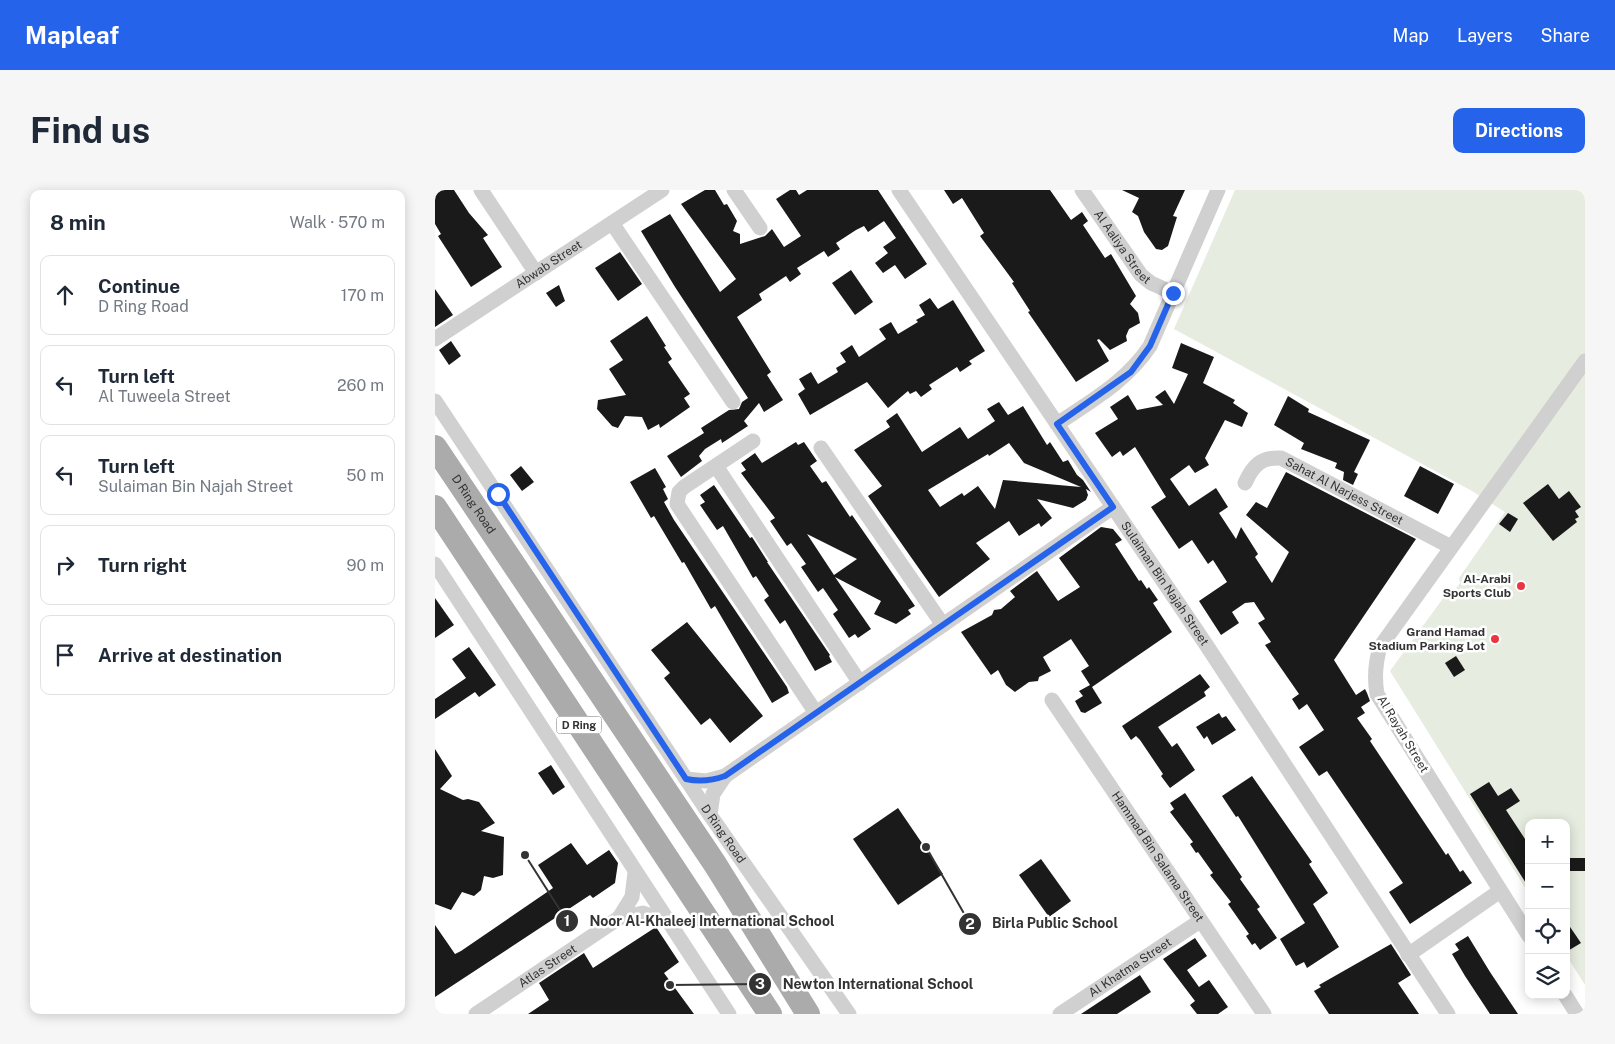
<!DOCTYPE html>
<meta charset="utf-8">
<style>
:root{--surface:#fff;--page:#f6f6f7;--text:#1f2937;--muted:#747a83;--line:#e0e1e3;--accent:#2563eb}
body{margin:0;font-family:"Public Sans",sans-serif;background:var(--page);color:var(--text)}
.controls{position:absolute;right:15px;bottom:15px;display:grid;overflow:hidden;border-radius:10px;box-shadow:0 2px 12px #0003}
.controls button{width:45px;height:45px;display:grid;place-items:center;padding:0;border:0;border-bottom:1px solid var(--line);background:var(--surface);color:var(--text);font:25px sans-serif}
.stop{position:absolute;width:15px;height:15px;margin:-11px;border:4px solid #2563eb;border-radius:50%;background:#fff}
.stop.end{background:#2563eb;border-color:#fff;box-shadow:0 1px 5px #0008}
.list{margin:0;padding:0;list-style:none}
h2{display:flex;justify-content:space-between;align-items:center;height:65px;margin:0;padding:0 20px;font-size:21px}
h2 small{font-size:16px;font-weight:400;color:var(--muted)}
.list li{display:grid;grid-template-columns:32px 1fr auto;gap:15px;align-items:center;box-sizing:border-box;height:80px;margin:0 10px 10px;padding:0 10px;border:1px solid var(--line);border-radius:10px}
.list b{display:block;font-size:19px;white-space:nowrap}
.list p{margin:0;font-size:16px;white-space:nowrap;color:var(--muted)}
.list em{font-size:16px;font-style:normal;color:var(--muted)}
.icon{flex:none;width:28px;height:28px;fill:none;stroke:currentColor;stroke-width:2;stroke-linecap:round;stroke-linejoin:round}
.map{position:relative;flex:none;width:1150px;height:824px;overflow:hidden;border-radius:10px}
header{display:flex;align-items:center;gap:30px;box-sizing:border-box;height:70px;padding:0 25px;background:var(--accent);color:#fff}
header strong{font-size:24px}
nav{display:flex;gap:28px;margin-inline-start:auto;font-size:18px}
.intro{display:flex;align-items:center;justify-content:space-between;box-sizing:border-box;height:120px;padding:0 30px}
h1{margin:0;font-size:35px}
.button{padding:12px 22px;border-radius:10px;background:var(--accent);color:#fff;font-size:18px;font-weight:700}
main{display:flex;gap:30px;padding:0 30px}
aside{flex:1;background:var(--surface);border-radius:10px;box-shadow:0 2px 12px #0003}
.map>svg:first-child{display:block}
.green{fill:#e6ecdf}
.building{fill:#1a1a1a;fill-rule:evenodd}
.lines{fill:none;stroke-linecap:round;stroke-linejoin:round}
.minor{stroke:#d0d0d0;stroke-width:15}
.primary{stroke:#ababab;stroke-width:24}
.route{stroke:#2563eb;stroke-width:6}
.poi-dot{fill:#e93640;stroke:#fff;stroke-width:2}
.labels{text-anchor:middle;dominant-baseline:central;stroke-width:5;stroke-linejoin:round;paint-order:stroke}
.shield{fill:#fff;stroke:#707070;stroke-width:1}
.shield-label{font-size:11px;font-weight:bold;fill:#333}
.street-label{font-size:12px;fill:#333;stroke:#fff}
.poi-label{font-size:12px;font-weight:bold;fill:#333;stroke:#fff;text-anchor:end}
.leader{fill:none;stroke:#333;stroke-width:2}
.callout-dot{fill:#333;stroke:#fff;stroke-width:2}
.mark-label{font-size:15px;text-anchor:middle;font-weight:bold;fill:#fff}
.callout-label{font-size:14px;text-anchor:middle;font-weight:bold;fill:#333;stroke:#fff;stroke-width:5;stroke-linejoin:round;paint-order:stroke}
</style>
<header>
<strong>Mapleaf</strong>
<nav><a>Map</a><a>Layers</a><a>Share</a></nav>
</header>
<div class="intro"><h1>Find us</h1><a class="button">Directions</a></div>
<main>
<aside>
<h2>8 min<small>Walk · 570 m</small></h2>
<ul class="list">
<li><svg class="icon" aria-label="ahead" viewBox="0 0 24 24"><path d="M12 20V5M6 11l6-6 6 6"/></svg><div><b>Continue</b><p>D Ring Road</p></div><em>170 m</em></li>
<li><svg class="icon" aria-label="left" viewBox="0 0 24 24"><path d="M17 20v-9H6M10 6l-5 5 5 5"/></svg><div><b>Turn left</b><p>Al Tuweela Street</p></div><em>260 m</em></li>
<li><svg class="icon" aria-label="left" viewBox="0 0 24 24"><path d="M17 20v-9H6M10 6l-5 5 5 5"/></svg><div><b>Turn left</b><p>Sulaiman Bin Najah Street</p></div><em>50 m</em></li>
<li><svg class="icon" aria-label="right" viewBox="0 0 24 24"><path d="M7 20v-9h11M14 6l5 5-5 5"/></svg><div><b>Turn right</b></div><em>90 m</em></li>
<li><svg class="icon" aria-label="arrive" viewBox="0 0 24 24"><path d="M6 21V4h12l-3 4 3 4H6"/></svg><div><b>Arrive at destination</b></div></li>
</ul>
</aside>
<div class="map">
<svg width="1150" height="824" viewBox="0 0 1150 824">
<rect width="100%" height="100%" fill="#fff"/>
<polygon class="green" points="800,0 1150,0 1150,795 1131,765 1131,633 1094,633 1094,704 955,481 1009,407 1016,406 1025,393 1024,388 1070,322 1037,301 739,139"/>
<g class="building">
<polygon points="0,0 19,0 34,23 53,45 48,48 67,77 36,97 3,46 6,44 0,34"/>
<polygon points="270,0 280,0 289,15 292,14 302,31 298,41 305,44 305,54 330,46 337,39 349,57 366,46 341,9 355,0 361,0 364,5 372,0 443,0 492,74 470,89 460,75 448,83 440,73 453,63 448,57 461,48 449,31 433,42 429,36 421,40 401,53 405,59 393,67 389,61 362,78 366,84 355,92 351,86 324,104 327,110 302,127 336,182 332,185 348,210 329,222 324,213 309,231 313,236 287,253 286,249 270,259 264,266 267,271 246,287 232,266 269,243 266,238 294,220 304,219 307,212 313,208 240,97 206,41 235,24 285,102 301,89 246,14"/>
<polygon points="509,0 615,0 636,30 647,22 653,31 648,35 670,68 676,64 701,106 695,114 703,123 705,133 694,139 691,146 692,151 675,160 664,149 662,150 674,171 641,192 593,122 595,121 577,93 579,92 545,46 549,43 527,8 518,14"/>
<polygon points="687,0 750,0 738,26 742,27 733,56 727,60 721,59 709,42 703,26 697,22 704,8"/>
<polygon points="185,62 207,94 183,111 160,78"/>
<polygon points="416,80 438,112 420,125 397,93"/>
<polygon points="124,95 130,111 121,117 111,103"/>
<polygon points="0,99 18,125 0,137"/>
<polygon points="495,108 503,119 518,110 550,161 534,171 537,174 525,182 522,177 494,195 497,199 486,207 481,201 475,204 473,201 453,218 432,192 375,225 363,204 370,199 364,189 376,182 383,194 403,182 401,178 411,172 405,163 417,155 424,167 451,149 444,139 456,132 463,144 483,132 481,130 490,125 484,115"/>
<polygon points="212,126 231,156 229,157 237,169 233,172 255,204 249,208 255,217 225,238 224,234 213,240 207,227 190,226 183,238 177,236 162,219 163,210 191,205 174,179 188,170 175,151"/>
<polygon points="16,151 26,166 14,175 4,160"/>
<polygon points="746,153 779,167 768,193 800,210 798,213 813,223 807,237 790,230 770,268 774,275 760,283 754,275 735,289 754,316 781,298 793,317 784,323 801,349 806,337 823,364 820,367 837,393 854,362 811,325 821,312 832,318 851,282 981,349 899,470 921,505 930,499 932,503 935,511 926,517 930,523 922,528 937,549 935,551 1011,665 1013,663 1025,682 1028,680 1037,693 975,734 954,702 968,693 892,581 884,586 864,557 889,540 872,514 864,520 857,509 864,504 830,455 836,452 823,433 830,429 819,412 810,413 797,422 804,433 786,445 764,411 792,392 778,370 773,374 757,350 744,359 716,317 731,307 700,257 688,266 685,261 677,267 660,243 683,229 675,217 693,205 702,220 728,215 720,207 730,200 739,214 753,184 737,178"/>
<polygon points="853,206 874,219 873,222 935,250 919,282 923,284 918,295 908,290 909,282 900,278 902,273 866,259 869,253 839,235"/>
<path d="M564 212 573 225 588 216 612 255 615 252 628 272 633 270 642 285 648 290 656 302 651 299 653 305 651 310 638 318 602 309 617 328 606 337 604 333 584 346 574 331 541 353 555 369 504 407 433 306 447 296 419 260 455 237 451 231 462 223 487 262 525 237 533 249 560 231 552 219ZM574 253 589 273 646 297 568 290 560 319 543 296 529 306 527 303 505 317 493 300 553 264 554 266Z"/>
<path d="M361 252 363 255 369 252 382 271 375 276 387 293 391 291 415 327 417 325 480 416 473 420 476 424 461 434 439 424 446 411 400 387 436 439 423 448 420 444 414 448 398 424 403 420 388 398 383 402 366 377 371 374 356 353 352 356 335 331 340 328 306 283 311 280 306 273 320 263 327 273ZM372 344 422 369 399 385Z"/>
<polygon points="86,276 99,292 87,301 75,285"/>
<polygon points="985,276 1019,294 1003,324 969,306"/>
<polygon points="220,278 231,297 228,299 233,309 229,312 239,330 352,497 354,503 337,513 280,416 276,419 249,372 247,373 219,326 216,328 195,292"/>
<polygon points="1113,294 1124,309 1134,301 1146,317 1140,321 1144,327 1140,329 1142,332 1118,351 1088,313"/>
<polygon points="279,295 315,348 317,347 333,372 332,372 395,465 394,466 397,472 380,481 350,430 345,434 329,410 334,406 321,386 318,388 288,336 282,340 265,315 270,312 265,305"/>
<polygon points="1073,323 1083,329 1075,342 1064,334"/>
<polygon points="666,337 678,339 687,350 680,354 704,391 706,390 712,399 714,397 723,410 718,413 737,442 657,497 667,513 650,523 646,522 640,511 648,506 644,501 655,495 646,481 654,476 636,449 608,467 616,481 604,487 603,491 594,492 580,502 571,495 563,480 556,485 526,442 557,425 559,420 566,419 580,407 575,401 602,381 623,411 645,397 624,368"/>
<polygon points="0,408 19,435 0,448"/>
<polygon points="252,432 328,526 295,553 275,528 266,535 229,488 235,483 216,460"/>
<polygon points="34,457 61,495 44,507 40,502 0,529 0,509 31,488 17,469"/>
<polygon points="1021,466 1030,480 1019,487 1010,473"/>
<polygon points="765,484 775,497 769,502 771,506 723,537 737,557 742,553 760,580 735,598 726,586 728,584 705,550 701,546 696,550 687,536"/>
<polygon points="784,523 787,528 791,526 801,540 777,555 772,546 769,549 761,537"/>
<polygon points="0,559 17,586 5,599 28,610 33,609 44,612 60,633 46,641 69,647 68,685 58,688 49,686 46,700 39,706 27,702 16,720 0,714"/>
<polygon points="116,575 130,597 118,605 103,583"/>
<polygon points="817,586 877,672 874,674 893,703 878,714 904,757 872,778 869,772 861,776 845,749 870,733 803,626 801,627 787,606"/>
<polygon points="1054,592 1063,606 1076,598 1085,611 1071,620 1094,655 1094,698 1035,604"/>
<polygon points="750,603 807,687 805,689 825,717 822,719 842,748 825,760 820,753 817,755 811,746 814,744 793,714 796,712 775,685 778,683 763,662 761,663 755,654 758,652 735,622 739,619 735,613"/>
<polygon points="463,618 508,684 463,715 418,649"/>
<polygon points="136,653 152,675 174,660 183,673 180,693 158,708 155,705 0,807 0,735 20,764 26,761 118,698 103,675"/>
<rect x="1134" y="668" width="16" height="13"/>
<polygon points="606,669 636,711 614,727 584,685"/>
<polygon points="1131,731 1146,753 1131,762"/>
<polygon points="221,737 244,772 229,783 259,824 93,824 114,810 104,793 149,763 158,778"/>
<polygon points="1033,746 1055,782 1083,824 1055,824 1030,786 1017,764 1024,760 1020,754"/>
<polygon points="760,748 772,766 752,780 764,797 774,790 793,817 783,824 762,824 755,815 760,811 728,769"/>
<polygon points="956,754 976,785 963,793 984,824 894,824 879,801 886,797 884,795"/>
<polygon points="705,785 716,802 682,824 646,824"/>
</g>
<g class="lines">
<g class="minor">
<polyline points="46,0 101,83"/>
<polyline points="299,0 325,38"/>
<path id="s1" d="M464 0 772 456 1013 824"/>
<path id="s2" d="M647 0 706 85 716 93 738 103"/>
<polyline points="177,33 298,212"/>
<path id="s3" d="M0 149 227 0"/>
<path id="s4" d="M0 211 275 625 414 824"/>
<path d="M622 234C656 211 692 191 715 156L783 0"/>
<polyline points="318,251 249,297 244,302 242,314 381,523"/>
<polyline points="386,258 508,435"/>
<polyline points="281,276 425,493"/>
<path id="s5" d="M810 293C818 275 826 267 846 268L1016 357"/>
<polyline points="0,374 294,824"/>
<path id="s6" d="M617 510 829 824"/>
<polyline points="251,589 271,591 290,586 678,317"/>
<polyline points="275,625 278,604 290,586"/>
<polyline points="184,728 197,707 200,683"/>
<path d="M1094 746 942 504C939 487 940 474 945 457L1150 171"/>
<polyline points="973,765 1065,701"/>
<polyline points="1130,805 1142,824"/>
<path id="s7" d="M41 824 184 728 208 723 232 731"/>
<path id="s8" d="M625 824 765 731"/>
</g>
<g class="primary">
<path id="s9" d="M0 257 280 674 373 824"/>
<polyline points="0,317 335,824"/>
</g>
</g>
<g class="lines">
<path class="route" d="M63 304 251 589C265 592 276 591 290 586L678 317 622 234 696 182 715 156 738 103"/>
</g>
<g class="poi-dot">
<circle cx="1086" cy="396" r="5"/>
<circle cx="1060" cy="449" r="5"/>
</g>
<g class="labels">
<rect class="shield" x="121.5" y="526.5" width="45" height="17" rx="4"/>
<g class="shield-label">
<text x="144" y="535">D Ring</text>
</g>
<g class="street-label">
<text stroke="none"><textPath href="#s2" startOffset="70">Al Aaliya Street</textPath></text>
<text stroke="none"><textPath href="#s3" startOffset="136">Abwab Street</textPath></text>
<text stroke="none"><textPath href="#s5" startOffset="119">Sahat Al Narjess Street</textPath></text>
<text stroke="none"><textPath href="#s9" startOffset="69">D Ring Road</textPath></text>
<text stroke="none"><textPath href="#s1" startOffset="475">Sulaiman Bin Najah Street</textPath></text>
<text transform="translate(968 544) rotate(59)">Al Rayah Street</text>
<text stroke="none"><textPath href="#s4" startOffset="520">D Ring Road</textPath></text>
<text stroke="none"><textPath href="#s6" startOffset="189">Hammad Bin Salama Street</textPath></text>
<text stroke="none"><textPath href="#s7" startOffset="86">Atlas Street</textPath></text>
<text stroke="none"><textPath href="#s8" startOffset="84">Al Khatma Street</textPath></text>
</g>
<g class="poi-label">
<text x="1076" y="389">Al-Arabi<tspan x="1076" dy="14">Sports Club</tspan></text>
<text x="1050" y="442">Grand Hamad<tspan x="1050" dy="14">Stadium Parking Lot</tspan></text>
</g>
</g>
<path class="leader" d="M90 665L132 731M491 657L535 734M235 795L325 794"/>
<g class="callout-dot">
<circle cx="90" cy="665" r="5"/>
<circle cx="491" cy="657" r="5"/>
<circle cx="235" cy="795" r="5"/>
<circle cx="132" cy="731" r="12"/>
<circle cx="535" cy="734" r="12"/>
<circle cx="325" cy="794" r="12"/>
</g>
<g class="mark-label">
<text x="132" y="736">1</text>
<text x="535" y="739">2</text>
<text x="325" y="799">3</text>
</g>
<g class="callout-label">
<text x="277" y="736">Noor Al-Khaleej International School</text>
<text x="620" y="738">Birla Public School</text>
<text x="443" y="799">Newton International School</text>
</g>
</svg>
<div class="controls">
<button>+</button>
<button>−</button>
<button><svg class="icon" aria-label="locate" viewBox="0 0 24 24"><circle cx="12" cy="12" r="6"/><path d="M12 2v4M12 18v4M2 12h4M18 12h4"/></svg></button>
<button><svg class="icon" aria-label="layers" viewBox="0 0 24 24"><path d="M12 4l9 5-9 5-9-5zM3 14l9 5 9-5"/></svg></button>
</div>
<div class="stop" style="left:63px;top:304px"></div>
<div class="stop end" style="left:738px;top:103px"></div>
</div>
</main>
